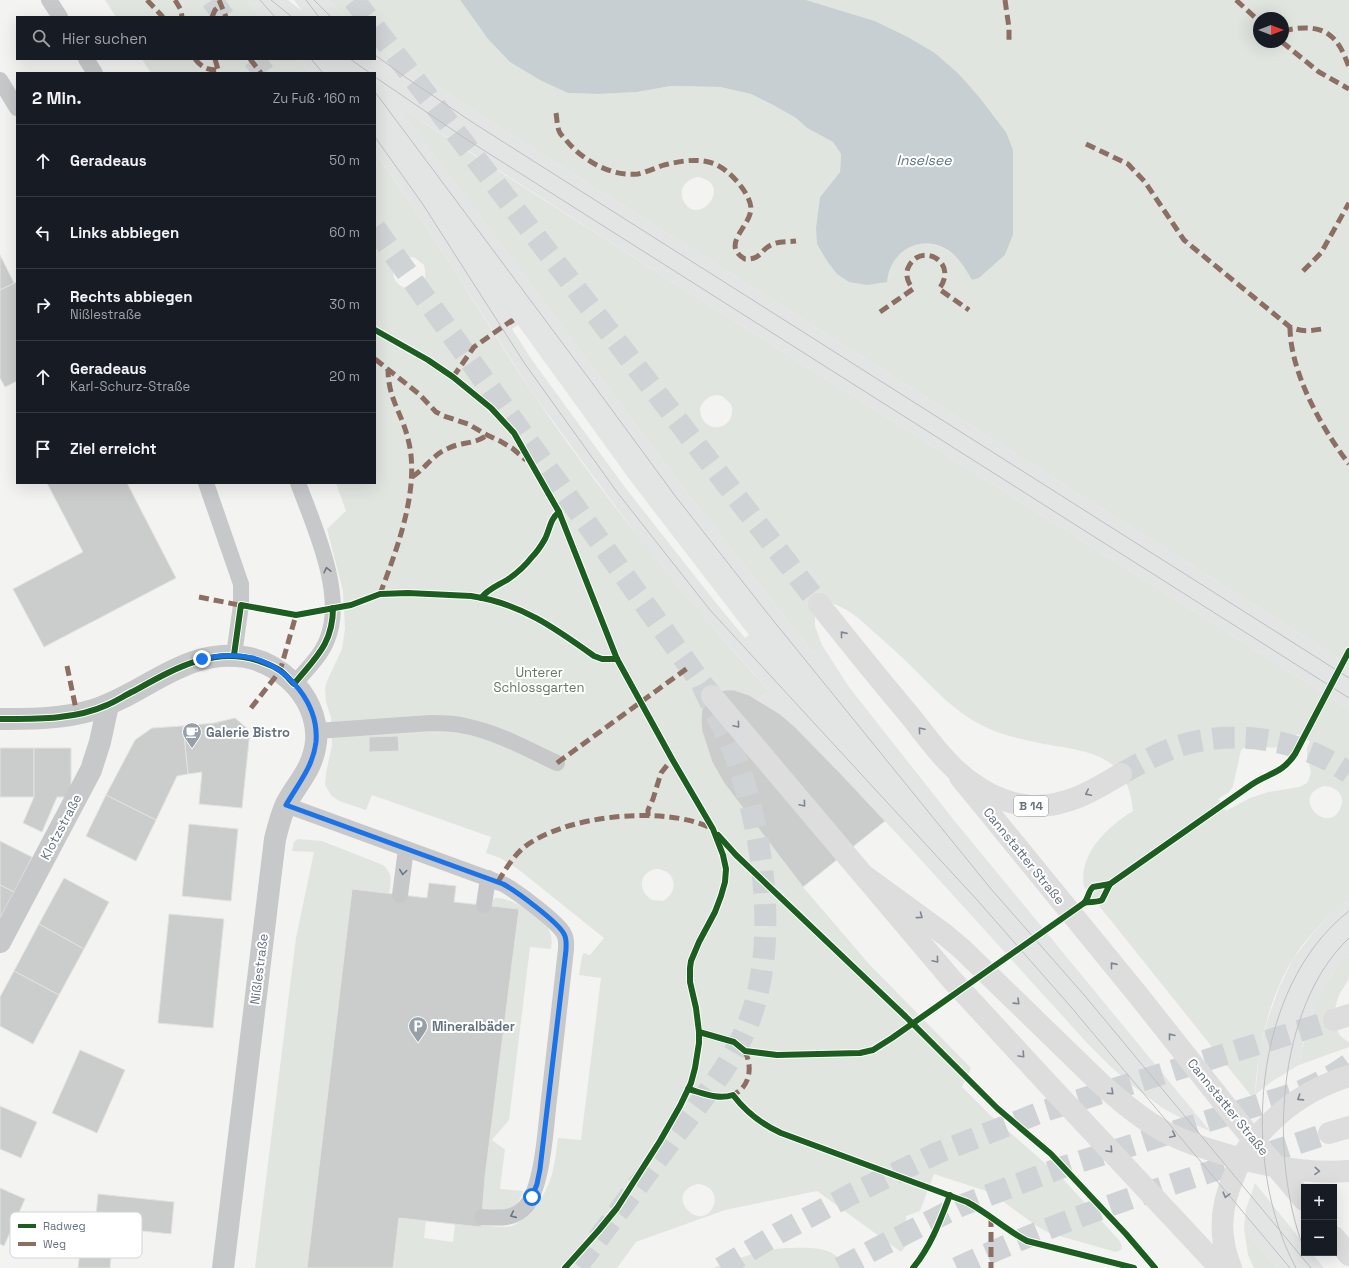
<!DOCTYPE html>
<html lang="de">
<meta charset="utf-8">
<style>
:root{--surface:#171b24;--page:#242831;--text:#f1f3f6;--muted:#9ea1a6;--line:#363941}
body{margin:0;font-family:"Space Grotesk",sans-serif;background:var(--page);color:var(--text)}
.controls{position:absolute;right:12px;bottom:12px;display:grid;overflow:hidden;border-radius:0px;box-shadow:0 4px 16px #0002}
.controls button{width:36px;height:36px;display:grid;place-items:center;padding:0;border:0;border-bottom:1px solid var(--line);background:var(--surface);color:var(--text);font:20px sans-serif}
.compass{position:absolute;left:1253px;top:12px;width:36px;height:36px;border-radius:50%;background:var(--surface);box-shadow:0 4px 16px #0002;rotate:90deg}
.stop{position:absolute;width:12px;height:12px;margin:-9px;border:3px solid #1a73e8;border-radius:50%;background:#fff}
.stop.end{background:#1a73e8;border-color:#fff;box-shadow:0 1px 4px #0008}
.list{margin:0;padding:0;list-style:none}
h2{display:flex;justify-content:space-between;align-items:center;height:52px;margin:0;padding:0 16px;font-size:17px}
h2 small{font-size:13px;font-weight:400;color:var(--muted)}
.list li{display:grid;grid-template-columns:26px 1fr auto;gap:12px;align-items:center;box-sizing:border-box;height:72px;padding:0 16px;border-top:1px solid var(--line)}
.list b{display:block;font-size:15px;white-space:nowrap}
.list p{margin:0;font-size:13px;white-space:nowrap;color:var(--muted)}
.list em{font-size:13px;font-style:normal;color:var(--muted)}
.icon{flex:none;width:22px;height:22px;fill:none;stroke:currentColor;stroke-width:2;stroke-linecap:round;stroke-linejoin:round}
.map{position:relative;flex:none;width:1349px;height:1268px;overflow:hidden}
.search{position:absolute;background:var(--surface);box-shadow:0 4px 16px #0002;left:16px;top:16px;width:360px;height:44px;display:flex;align-items:center;gap:10px;box-sizing:border-box;padding:0 14px;border-radius:0px;color:var(--muted);font-size:15px}
.panel{position:absolute;background:var(--surface);box-shadow:0 4px 16px #0002;left:16px;top:72px;width:360px;height:412px;border-radius:0px}
.map>svg:first-child{display:block}
.built{fill:#e3e5e4;fill-rule:evenodd}
.green{fill:#e1e5df;fill-rule:evenodd}
.water{fill:#c8cfd2}
.building{fill:#cbcccc;stroke:#e2e2e1}
.lines{fill:none;stroke-linecap:round;stroke-linejoin:round}
.secondary-tunnel{stroke:#d0d3d5;stroke-width:22;stroke-dasharray:22 11;stroke-linecap:butt}
.primary-tunnel{stroke:#d0d3d5;stroke-width:22;stroke-dasharray:22 11;stroke-linecap:butt}
.lane{stroke:#c7c8c9;stroke-width:16}
.street{stroke:#c7c8c9;stroke-width:22}
.secondary{stroke:#ddd;stroke-width:22}
.primary{stroke:#ddd;stroke-width:22}
.tram{stroke:#bebfc0;stroke-width:1}
.quiet{stroke:#8d6e63;stroke-width:5;stroke-dasharray:10 5;stroke-linecap:butt}
.cycleway-casing{stroke:#fff;stroke-width:8}
.cycleway{stroke:#1b5e20;stroke-width:6}
.oneway{stroke:#6a7684}
.oneway2{stroke:#7d8793}
.route{stroke:#1a73e8;stroke-width:5}
.labels{text-anchor:middle;dominant-baseline:central;stroke-width:4;stroke-linejoin:round;paint-order:stroke}
.shield{fill:#fff;stroke:#939ca6;stroke-width:1}
.shield-label{font-size:12px;font-weight:bold;fill:#657280}
.park-label{font-size:13px;fill:#667763;stroke:#fff}
.poi-label{font-size:13px;font-weight:bold;fill:#657280;stroke:#fff;text-anchor:start}
.street-label{font-size:13px;fill:#657280;stroke:#fff}
.water-label{font-size:14px;font-style:italic;fill:#60747d;stroke:#fff}
.key{fill:#fff;stroke:#d1d5d9;stroke-width:1}
.key-label{font-size:11px;fill:#657280}
</style>
<div class="map">
<svg width="1349" height="1268" viewBox="0 0 1349 1268">
<rect width="100%" height="100%" fill="#f3f3f1"/>
<g class="built">
<polygon points="247,0 288,0 302,11 294,0 328,0 346,17 262,17"/>
<path d="M375 42 413 70 480 115 1349 665V709L682 288 397 105 676 479 813 653 822 645 849 687 953 819 1210 1131 1184 1120 1161 1107 1128 1082 1109 1065 1088 1044 912 850 840 773 795 727 780 714 758 700 769 691 698 610 643 543 587 468 532 392 428 229 397 183 375 153V73H310L298 59H375ZM518 325 630 480 749 635 745 638 716 603 624 486 532 360 512 329Z"/>
<polygon points="1349,899 1349,952 1331,975 1318,999 1309,1021 1303,1043 1299,1065 1271,1082 1255,1095 1260,1048 1268,1019 1279,988 1293,959 1314,932 1337,908"/>
<polygon points="1255,1183 1304,1244 1304,1253 1312,1253 1324,1268 1277,1268 1244,1228 1246,1209"/>
</g>
<g class="green">
<polygon points="105,0 247,0 262,17 116,17"/>
<path d="M328 0H460L488 39 568 93 598 94 637 92 671 86 720 87 751 94 773 105 796 118 807 128 833 142 841 154 840 172 820 197 816 227 888 275C890 271 891 265 894 261 909 236 940 240 958 259 964 265 968 272 972 280L979 278 1005 255 1013 235 1006 132 980 98 959 74 935 53 908 37 875 21 806 0H1349V665L480 115 413 70 375 42V17H346ZM1259 18H1283V42H1259ZM698 177C734 183 700 228 684 202 677 190 686 179 698 177Z"/>
<polygon points="142,59 298,59 310,73 151,73"/>
<path d="M396 104 461 147 682 288 1349 709V899C1328 916 1307 936 1293 959 1269 997 1257 1051 1255 1095L1252 1097 1084 887C1078 854 1108 826 1133 811 1128 754 1090 752 1044 744 1023 740 1001 735 983 726 957 713 937 692 917 672 904 659 890 646 875 633 861 620 847 607 828 602L815 613V626L822 645 813 653 676 479ZM717 395 722 396 731 404C739 431 700 437 700 408 704 400 708 396 717 395ZM1297 734 1310 741 1307 748V756L1311 772 1309 779 1307 783 1299 787 1268 792 1250 798 1226 811 1218 799 1229 792 1233 786 1241 750C1255 737 1278 761 1297 734ZM1324 786C1336 786 1347 796 1340 809 1327 836 1289 796 1324 786Z"/>
<path d="M375 153C432 229 479 313 532 392 603 497 684 596 769 691L758 700 749 695 734 690 702 710 701 720 702 731 712 762 724 783 803 887 869 964 971 1068 962 1087 990 1115 1063 1179 1119 1240 1122 1246 1121 1250 1116 1252 1049 1233 1035 1225 997 1197 986 1191 934 1174 920 1211 906 1216 907 1235 911 1236 908 1243 901 1252 817 1191 725 1210 636 1242 617 1268H393L399 1218 426 1221 424 1238 453 1242 455 1224 481 1227V1225C491 1226 502 1228 512 1226 518 1224 524 1218 529 1213 552 1190 554 1169 558 1138L581 1140 601 978 579 975 582 956 584 953 590 955 604 938 518 869 500 858 486 853 491 837 372 795 366 810 339 801 331 795 325 785 326 773 332 745 331 718 326 702 325 689 327 681 342 649 345 629 343 591 327 529 346 511 336 483H375ZM410 257 415 258 424 265C435 304 374 289 400 260ZM655 869C676 869 680 891 663 901L652 900C638 891 638 874 655 869ZM697 1184C709 1184 719 1194 713 1207 700 1234 662 1194 697 1184Z"/>
<path d="M298 839 322 841 383 865C393 874 391 881 389 894L352 889 307 1268H255L296 938 314 852 292 851 294 842Z"/>
<path d="M495 898C511 897 539 915 548 928 552 935 552 942 551 949L530 947 509 1120 492 1140 504 1149H505L500 1189 523 1191C516 1214 502 1211 483 1209L485 1177 519 910 492 906 493 900Z"/>
<path d="M1349 952C1349 960 1349 969 1349 977 1348 982 1343 988 1340 993 1333 1009 1330 1034 1349 1042V1047L1299 1065C1305 1033 1313 1001 1332 974 1337 966 1343 959 1349 952Z"/>
<polygon points="1244,1228 1277,1268 1254,1268 1248,1255"/>
<path d="M786 1248C805 1248 838 1244 843 1268H713C737 1258 760 1250 786 1248Z"/>
</g>
<path class="water" d="M460 0H806L875 21 908 37 935 53 959 74 980 98 1006 132 1013 150V235L1005 255 979 278 972 280C965 268 958 256 946 249 918 234 890 252 887 282L867 285 849 282 837 274 827 261 817 244 816 227 820 197 840 172 841 154 833 142 807 128 796 118 773 105 751 94 720 87 671 86 637 92 598 94 568 93 540 80 510 62 488 39Z"/>
<g class="building">
<polygon points="0,255 14,283 0,290"/>
<polygon points="17,282 17,381 5,387 0,378 0,290"/>
<polygon points="47,483 127,483 176,578 44,647 13,589 83,552"/>
<polygon points="725,690 734,690 749,695 780,714 795,727 840,773 885,821 803,887 724,783 712,762 702,731 701,720 702,710 706,702 718,692"/>
<polygon points="235,718 250,731 242,808 199,804 202,772 188,774 183,726 214,723"/>
<polygon points="183,726 188,774 177,776 156,820 106,795 135,740 152,728"/>
<polygon points="398,736 399,751 369,752 369,737"/>
<rect x="0" y="748" width="34" height="49"/>
<polygon points="34,748 71,748 71,797 57,797 42,832 23,823 34,797"/>
<polygon points="106,795 156,820 136,861 86,836"/>
<polygon points="189,824 238,829 231,901 182,896"/>
<polygon points="0,841 32,857 14,892 0,885"/>
<polygon points="64,878 109,902 84,949 39,924"/>
<polygon points="429,883 456,886 454,902 519,909 485,1177 481,1227 399,1218 393,1268 307,1268 352,889 427,898"/>
<polygon points="0,885 14,892 0,918"/>
<polygon points="169,914 224,919 213,1028 158,1023"/>
<polygon points="39,924 84,949 59,995 14,971"/>
<polygon points="14,971 59,995 33,1044 0,1026 0,997"/>
<polygon points="80,1050 125,1070 97,1133 52,1113"/>
<polygon points="0,1106 37,1122 21,1158 0,1149"/>
<polygon points="0,1188 25,1199 4,1246 0,1244"/>
<polygon points="98,1194 174,1202 171,1234 95,1226"/>
<polygon points="83,1225 114,1228 110,1268 78,1268"/>
</g>
<g class="lines">
<polyline class="secondary-tunnel" points="702,684 712,696"/>
<g class="primary-tunnel">
<polyline points="212,0 224,17"/>
<polyline points="354,0 367,17"/>
<polyline points="375,28 819,604"/>
<polyline points="254,59 264,73"/>
<path d="M375 228 702 684C713 710 728 735 737 761 765 840 780 953 745 1031 728 1069 701 1101 676 1134 643 1179 610 1223 576 1268"/>
<path d="M1121 774C1140 763 1159 753 1179 746 1235 728 1301 739 1349 773"/>
<polyline points="721,1268 779,1233 850,1195 937,1153 1044,1111 1334,1020"/>
<path d="M840 1268 879 1247 960 1206 1063 1167 1299 1092C1317 1084 1333 1076 1349 1064"/>
<path d="M957 1268C1076 1211 1204 1175 1329 1133"/>
</g>
<g class="lane">
<polyline points="49,0 60,17"/>
<polyline points="86,59 95,73"/>
<polyline points="0,80 17,108"/>
<polyline points="206,483 241,584 241,605 234,655"/>
<path d="M294 684C306 670 321 656 327 640 346 595 314 526 298 483"/>
<path d="M316 731 431 723C442 723 454 723 465 726 497 732 527 749 557 763"/>
<path d="M286 805 503 884C516 891 558 922 564 934 567 939 566 944 566 949 561 997 555 1044 550 1091 546 1119 544 1185 526 1206 514 1220 499 1218 482 1217"/>
<polyline points="400,895 406,849"/>
<polyline points="484,905 488,878"/>
</g>
<g class="street">
<path d="M0 719C31 719 63 719 93 710 145 694 186 647 245 657 262 660 277 668 290 680 307 695 318 719 316 742 313 769 298 782 286 804 281 815 278 827 275 839L223 1268"/>
<polyline points="0,942 91,770 100,742 108,705"/>
</g>
<g class="secondary">
<polyline points="712,696 952,980 1048,1084 1220,1268"/>
<polyline points="960,777 1138,995 1241,1125 1304,1200"/>
<polyline points="1334,1237 1349,1255"/>
</g>
<g class="primary">
<path d="M819 604C849 642 880 680 911 717 931 742 950 770 978 787 992 797 1014 805 1032 806 1066 807 1093 791 1121 774"/>
<path d="M866 877 944 934 962 949 1100 1083C1118 1099 1135 1114 1155 1126 1172 1137 1192 1144 1211 1150 1255 1164 1303 1175 1349 1171"/>
<polyline points="1334,1020 1349,1015"/>
<polyline points="1329,1133 1349,1127"/>
<path d="M1231 1268C1218 1236 1220 1207 1234 1176 1237 1168 1241 1160 1245 1152 1251 1142 1259 1134 1267 1126 1290 1102 1317 1086 1349 1076"/>
</g>
<g class="tram">
<polyline points="260,0 275,17"/>
<polyline points="271,0 292,17"/>
<polyline points="306,0 319,17"/>
<polyline points="314,0 331,17"/>
<polyline points="375,55 408,79 475,124 1349,678"/>
<polyline points="311,59 323,73"/>
<polyline points="350,59 370,73"/>
<polyline points="375,77 466,139 1349,698"/>
<polyline points="375,92 587,376 676,497 768,614 991,889 1085,996 1311,1268"/>
<polyline points="375,137 422,203 525,364 617,492 710,610 978,901 1071,1007 1290,1268"/>
<path d="M1304 1249C1269 1159 1275 1008 1349 938"/>
<path d="M1296 1268C1240 1164 1251 987 1349 911"/>
</g>
<g class="quiet">
<polyline points="147,0 163,17"/>
<polyline points="175,0 181,10 182,17"/>
<polyline points="219,0 226,17"/>
<polyline points="1005,0 1009,28 1009,42"/>
<polyline points="1236,0 1259,21"/>
<polyline points="212,17 215,10 221,5"/>
<path d="M1283 31C1298 27 1320 25 1332 37 1341 45 1345 57 1349 67"/>
<polyline points="1282,42 1319,72 1349,89"/>
<path d="M195 59C202 68 208 70 219 70"/>
<polyline points="215,59 219,73"/>
<polyline points="250,59 261,73"/>
<path d="M556 113C557 119 557 125 559 131 560 134 564 138 566 140 582 160 611 177 638 174 647 172 655 168 664 165 681 161 700 157 717 165 730 171 751 194 751 209 750 227 720 245 745 259 762 260 760 249 773 244 780 241 788 242 796 241"/>
<path d="M1086 144 1128 164 1145 182 1184 240 1290 327C1302 332 1310 331 1322 329"/>
<polyline points="1303,271 1321,253 1349,203"/>
<path d="M880 312 913 289C908 283 905 275 908 268 919 241 960 261 939 289L969 310"/>
<path d="M1290 327C1290 372 1322 429 1349 464"/>
<polyline points="375,359 419,394 436,412 444,416 468,424 487,435 500,441 512,448 526,460"/>
<polyline points="453,377 474,347 511,321 513,324"/>
<path d="M412 477C425 469 433 454 449 448 461 442 476 444 487 435"/>
<path d="M380 594C397 549 421 487 408 439 402 413 388 399 388 369"/>
<polyline points="199,597 244,606"/>
<polyline points="67,666 77,714"/>
<polyline points="251,708 280,671 296,615"/>
<polyline points="557,763 689,667"/>
<polyline points="648,816 648,810 653,799 661,773 672,759"/>
<path d="M498 882C505 870 512 858 523 848 564 815 664 805 711 828"/>
<path d="M730 1096C750 1089 754 1067 744 1050"/>
<polyline points="991,1217 991,1268"/>
</g>
<g class="cycleway-casing">
<g id="cycleway">
<polyline points="375,330 428,360 453,377 491,408 514,433 559,512 617,659 672,759 713,829 723,855 726,869 725,882 721,896 715,912 699,942 691,961 690,968 690,982 696,1008 699,1032 699,1043 695,1068 691,1083 680,1106 660,1141 617,1208 599,1230 565,1268"/>
<path d="M481 598C488 589 497 586 507 580 516 574 525 566 532 557 537 552 541 546 545 539 550 529 550 519 559 512"/>
<path d="M234 655 241 605 296 615 351 605 380 594 408 593 471 596C520 603 555 628 594 656L602 659H617"/>
<path d="M0 719C36 719 74 720 107 705 117 701 125 695 134 691 174 669 216 644 262 662 268 664 275 667 281 671 286 675 290 680 294 684 315 658 333 644 333 608"/>
<polyline points="718,835 736,855 906,1017 997,1108 1051,1154 1126,1234 1155,1268"/>
<path d="M1084 903C1090 901 1097 903 1102 900L1110 884C1157 851 1204 818 1251 785 1268 773 1282 774 1295 754L1349 651"/>
<path d="M699 1032 734 1042 745 1051 777 1055 860 1053 873 1050 892 1038 1084 903C1089 898 1088 891 1093 887L1110 884"/>
<path d="M688 1089C703 1093 717 1100 733 1095 746 1112 761 1124 781 1133L967 1202C988 1213 1006 1230 1027 1241L1134 1268"/>
<path d="M913 1268C931 1246 940 1221 950 1195"/>
</g>
</g>
<use href="#cycleway" class="cycleway"/>
</g>
<defs><path id="oneway-chevron" d="M-2-3.5L2.5 0L-2 3.5" fill="none" stroke-width="1.6" stroke-linecap="round" stroke-linejoin="round"/></defs>
<g class="oneway">
<use href="#oneway-chevron" transform="translate(327 570) rotate(-103)"/>
<use href="#oneway-chevron" transform="translate(403 872) rotate(98)"/>
<use href="#oneway-chevron" transform="translate(513 1215) rotate(156)"/>
</g>
<g class="oneway2">
<use href="#oneway-chevron" transform="translate(843 634) rotate(-129)"/>
<use href="#oneway-chevron" transform="translate(737 725) rotate(50)"/>
<use href="#oneway-chevron" transform="translate(921 730) rotate(-130)"/>
<use href="#oneway-chevron" transform="translate(1088 793) rotate(154)"/>
<use href="#oneway-chevron" transform="translate(803 804) rotate(50)"/>
<use href="#oneway-chevron" transform="translate(920 916) rotate(36)"/>
<use href="#oneway-chevron" transform="translate(936 960) rotate(50)"/>
<use href="#oneway-chevron" transform="translate(1113 965) rotate(-129)"/>
<use href="#oneway-chevron" transform="translate(1017 1002) rotate(44)"/>
<use href="#oneway-chevron" transform="translate(1171 1036) rotate(-128)"/>
<use href="#oneway-chevron" transform="translate(1022 1055) rotate(47)"/>
<use href="#oneway-chevron" transform="translate(1111 1092) rotate(42)"/>
<use href="#oneway-chevron" transform="translate(1300 1098) rotate(147)"/>
<use href="#oneway-chevron" transform="translate(1173 1135) rotate(25)"/>
<use href="#oneway-chevron" transform="translate(1110 1150) rotate(47)"/>
<use href="#oneway-chevron" transform="translate(1317 1171) rotate(3)"/>
<use href="#oneway-chevron" transform="translate(1226 1195) rotate(105)"/>
</g>
<g class="lines">
<path class="route" d="M202 659C219 655 236 654 253 658 289 668 319 704 316 742 313 767 298 784 286 805L503 884C516 891 558 922 564 934 567 939 566 944 566 950L540 1169 537 1184 532 1197"/>
</g>
<defs>
<g id="cafe-pin" transform="scale(1)"><path d="M0 17L-7.5 6A9.5 9.5 0 1 1 7.5 6Z" fill="#979fa8" stroke="#fff"/><path d="M-5.5-4.5H6V0H3Q3 3.5 0 3.5H-2.5Q-5.5 3.5-5.5 0ZM3-3.2v2h1.7v-2ZM-6 4.5H4V6H-6Z" fill="#fff"/></g>
<g id="parking-pin" transform="scale(1)"><path d="M0 17L-7.5 6A9.5 9.5 0 1 1 7.5 6Z" fill="#979fa8" stroke="#fff"/><path d="M-3.5-5.5H1a3.5 3.5 0 0 1 0 7H-1V5.5H-3.5ZM-1-3.4V-.6H.8a1.4 1.4 0 0 0 0-2.8Z" fill="#fff"/></g>
</defs>
<g fill-rule="evenodd">
<use href="#cafe-pin" x="192" y="732"/>
<use href="#parking-pin" x="418" y="1026"/>
</g>
<g class="labels">
<rect class="shield" x="1014" y="796" width="34" height="20" rx="3"/>
<g class="shield-label">
<text x="1031" y="806">B 14</text>
</g>
<g class="park-label">
<text x="539" y="672">Unterer<tspan x="539" dy="15">Schlossgarten</tspan></text>
</g>
<g class="poi-label">
<text x="206" y="732">Galerie Bistro</text>
<text x="432" y="1026">Mineralbäder</text>
</g>
<g class="street-label">
<text transform="translate(61 827) rotate(-62)">Klotzstraße</text>
<text transform="translate(1024 856) rotate(51)">Cannstatter Straße</text>
<text transform="translate(259 969) rotate(-83)">Nißlestraße</text>
<text transform="translate(1228 1107) rotate(51)">Cannstatter Straße</text>
</g>
<g class="water-label">
<text x="924" y="160">Inselsee</text>
</g>
</g>
<rect x="10" y="1212" width="132" height="46" rx="6" class="key"/>
<rect x="18" y="1224" width="18" height="4" fill="#1b5e20"/>
<rect x="18" y="1242" width="18" height="4" fill="#8d6e63"/>
<g class="key-label">
<text x="43" y="1230">Radweg</text>
<text x="43" y="1248">Weg</text>
</g>
</svg>
<div class="controls">
<button>+</button>
<button>−</button>
</div>
<svg class="compass" viewBox="-18 -18 36 36"><path d="M0-13l5 13h-10z" fill="#e53935"/><path d="M0 13l5-13h-10z" fill="#9ea1a6"/></svg>
<div class="stop" style="left:532px;top:1197px"></div>
<div class="stop end" style="left:202px;top:659px"></div>
<div class="search"><svg class="icon" aria-label="search" viewBox="0 0 24 24"><circle cx="10" cy="10" r="6"/><path d="M15 15l6 6"/></svg>Hier suchen</div>
<section class="panel">
<h2>2 Min.<small>Zu Fuß · 160 m</small></h2>
<ul class="list">
<li><svg class="icon" aria-label="ahead" viewBox="0 0 24 24"><path d="M12 20V5M6 11l6-6 6 6"/></svg><div><b>Geradeaus</b></div><em>50 m</em></li>
<li><svg class="icon" aria-label="left" viewBox="0 0 24 24"><path d="M17 20v-9H6M10 6l-5 5 5 5"/></svg><div><b>Links abbiegen</b></div><em>60 m</em></li>
<li><svg class="icon" aria-label="right" viewBox="0 0 24 24"><path d="M7 20v-9h11M14 6l5 5-5 5"/></svg><div><b>Rechts abbiegen</b><p>Nißlestraße</p></div><em>30 m</em></li>
<li><svg class="icon" aria-label="ahead" viewBox="0 0 24 24"><path d="M12 20V5M6 11l6-6 6 6"/></svg><div><b>Geradeaus</b><p>Karl-Schurz-Straße</p></div><em>20 m</em></li>
<li><svg class="icon" aria-label="arrive" viewBox="0 0 24 24"><path d="M6 21V4h12l-3 4 3 4H6"/></svg><div><b>Ziel erreicht</b></div></li>
</ul>
</section>
</div>
